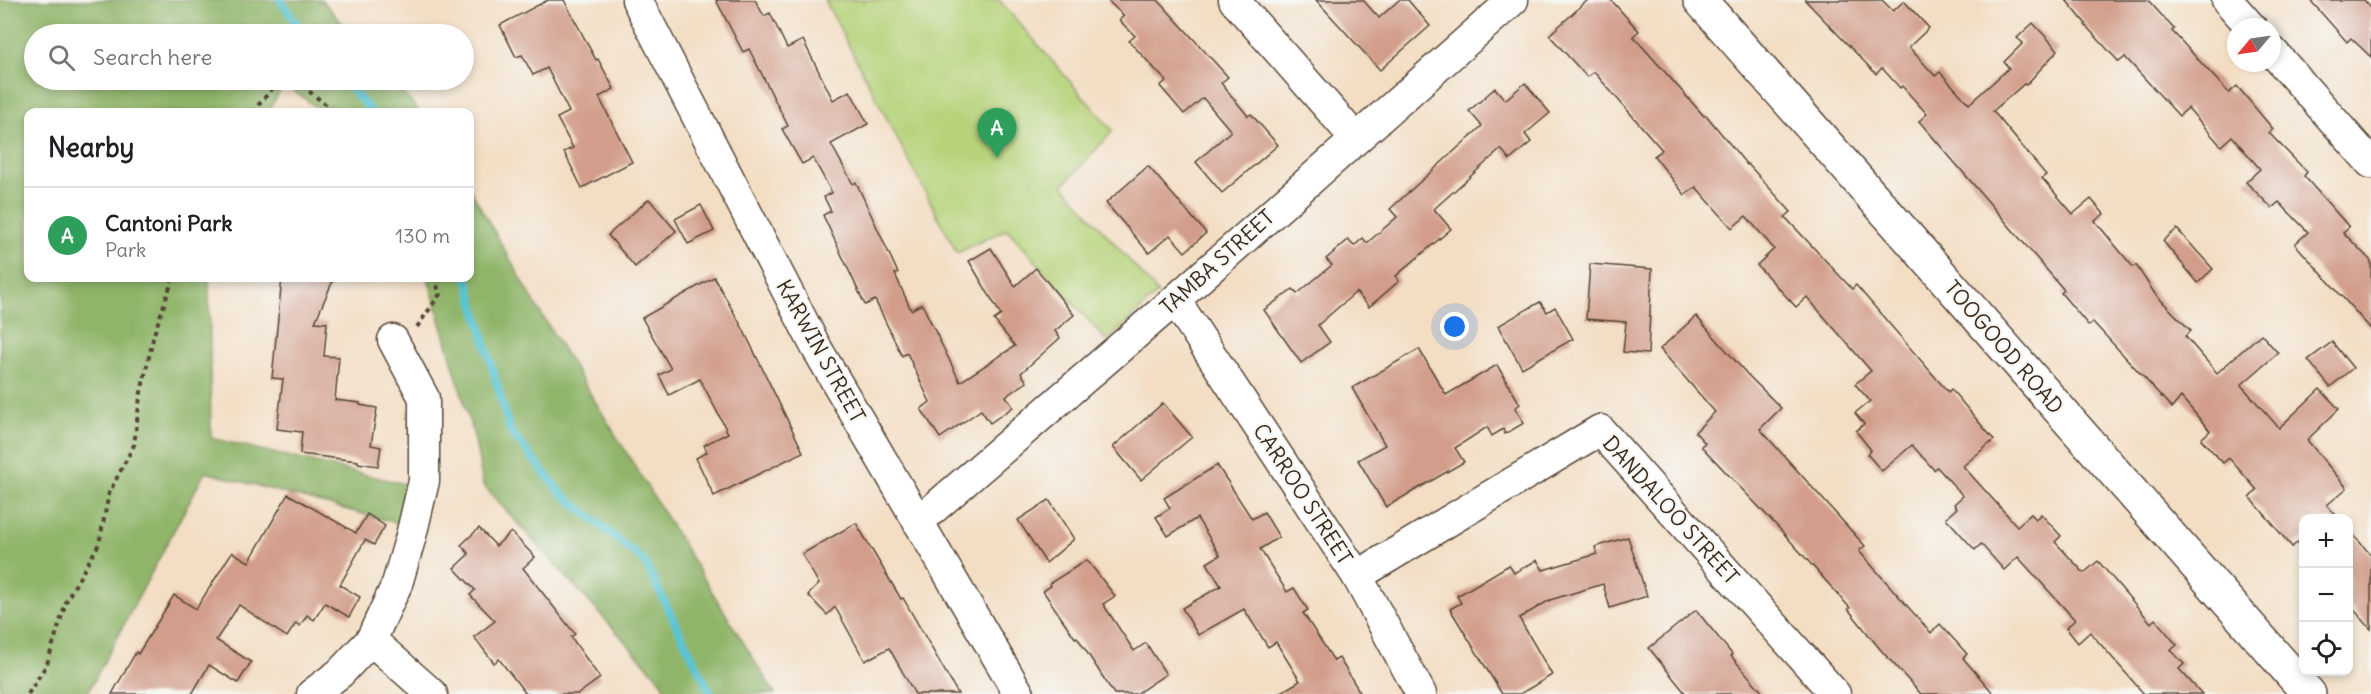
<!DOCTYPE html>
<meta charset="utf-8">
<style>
:root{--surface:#fff;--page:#f2f2f2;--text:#202124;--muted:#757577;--line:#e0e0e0;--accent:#1a73e8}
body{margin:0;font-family:Delius,sans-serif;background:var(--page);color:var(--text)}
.controls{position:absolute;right:18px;bottom:18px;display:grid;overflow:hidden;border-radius:12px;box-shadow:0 3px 9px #0003}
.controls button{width:54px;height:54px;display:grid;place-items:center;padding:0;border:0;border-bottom:2px solid var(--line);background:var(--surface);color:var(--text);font:30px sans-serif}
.compass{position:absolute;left:2227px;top:18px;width:54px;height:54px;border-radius:50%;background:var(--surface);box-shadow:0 3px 9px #0003;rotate:241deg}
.you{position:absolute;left:1455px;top:327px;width:21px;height:21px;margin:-15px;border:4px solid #fff;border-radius:50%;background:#1a73e8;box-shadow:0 0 0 9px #1a73e833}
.badge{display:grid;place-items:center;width:39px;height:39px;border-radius:50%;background:var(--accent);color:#fff;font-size:20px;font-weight:700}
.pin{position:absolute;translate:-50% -50px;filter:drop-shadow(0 2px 3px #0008)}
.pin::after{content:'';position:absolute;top:32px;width:21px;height:18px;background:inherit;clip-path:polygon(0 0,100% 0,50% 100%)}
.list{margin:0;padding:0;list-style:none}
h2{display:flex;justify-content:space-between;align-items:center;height:78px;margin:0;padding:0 24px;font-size:26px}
h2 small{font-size:20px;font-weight:400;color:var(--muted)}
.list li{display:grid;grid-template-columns:39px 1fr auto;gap:18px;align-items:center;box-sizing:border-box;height:96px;padding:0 24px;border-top:2px solid var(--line)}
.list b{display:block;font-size:22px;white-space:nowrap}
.list p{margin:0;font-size:20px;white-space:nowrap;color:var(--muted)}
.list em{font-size:20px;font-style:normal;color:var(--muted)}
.icon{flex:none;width:33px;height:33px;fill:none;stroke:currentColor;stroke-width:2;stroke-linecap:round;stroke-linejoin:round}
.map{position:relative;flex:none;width:2371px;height:694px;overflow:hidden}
.search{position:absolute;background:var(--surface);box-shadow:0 3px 9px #0003;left:24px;top:24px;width:450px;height:66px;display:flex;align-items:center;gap:15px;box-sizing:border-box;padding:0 21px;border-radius:33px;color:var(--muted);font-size:22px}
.panel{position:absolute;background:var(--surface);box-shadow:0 3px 9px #0003;left:24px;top:108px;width:450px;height:174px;border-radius:12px}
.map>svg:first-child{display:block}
.green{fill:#b6d37a;stroke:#787e4c;stroke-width:1.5}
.forest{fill:#90b56a;stroke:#667044;stroke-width:1.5}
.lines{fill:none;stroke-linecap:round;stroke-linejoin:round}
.stream{stroke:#59c5d2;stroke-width:8}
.building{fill:#d29d8a}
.minor-casing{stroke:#574537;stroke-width:33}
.tertiary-casing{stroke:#574537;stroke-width:36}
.path{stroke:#574537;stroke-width:4;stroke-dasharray:4.5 4.5;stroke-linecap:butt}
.minor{stroke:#fff;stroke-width:30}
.tertiary{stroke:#fff;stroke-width:33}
.labels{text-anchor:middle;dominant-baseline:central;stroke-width:4.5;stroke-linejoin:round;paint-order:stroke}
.street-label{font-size:21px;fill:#3b2a1e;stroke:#f6f6f2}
</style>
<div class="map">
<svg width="2371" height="694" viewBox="0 0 2371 694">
<rect width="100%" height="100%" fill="#f6f6f2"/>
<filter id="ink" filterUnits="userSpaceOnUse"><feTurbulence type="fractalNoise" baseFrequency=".0167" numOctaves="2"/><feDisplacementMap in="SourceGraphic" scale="12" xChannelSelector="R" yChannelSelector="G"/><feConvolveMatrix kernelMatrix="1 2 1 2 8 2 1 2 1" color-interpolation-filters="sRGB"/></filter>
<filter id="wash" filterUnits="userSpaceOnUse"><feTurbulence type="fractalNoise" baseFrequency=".008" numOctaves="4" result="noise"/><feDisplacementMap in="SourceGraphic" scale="24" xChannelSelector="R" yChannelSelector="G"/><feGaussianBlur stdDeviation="1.35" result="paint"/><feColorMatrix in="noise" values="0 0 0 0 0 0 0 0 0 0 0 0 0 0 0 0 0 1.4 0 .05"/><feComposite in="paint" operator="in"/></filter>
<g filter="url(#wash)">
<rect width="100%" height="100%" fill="#f3dec4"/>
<polygon class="green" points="825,0 999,0 1113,131 1063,185 1158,293 1107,341 1007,229 957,253"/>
<g class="forest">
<polygon points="0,0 322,0 351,34 34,34 34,80 391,80 420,112 323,112 284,84 268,112 28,112 28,278 209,278 211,438 409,485 401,524 205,472 87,694 0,694"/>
<polygon points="470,189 543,317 775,694 667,694 661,681 483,485 475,440 428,278 470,278"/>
</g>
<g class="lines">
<g class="stream">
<polyline points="280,0 304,34"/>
<polyline points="343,80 372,112"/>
<polyline points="467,278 510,431 561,493 644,561 711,694"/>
</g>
</g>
<g id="blocks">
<g class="building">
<polygon points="548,0 564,0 596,60 598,59 614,89 599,97 632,162 582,188 564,152 573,148 557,118 569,112 547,68 533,75 522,55 516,57 500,25"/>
<polygon points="716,0 755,0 764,16 770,13 787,48 803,40 833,100 850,91 868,124 831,144 853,184 856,182 898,273 895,274 911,310 922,304 960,382 1015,346 994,320 1001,315 969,261 991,248 1015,286 1036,268 1074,315 1055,331 1060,338 1021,373 1027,382 1006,396 1013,407 990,423 981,410 940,438 921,409 930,402 907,353 902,356 875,300 865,305 823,215 831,211 824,197 832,193 813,158 802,164 782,129 788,126 749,49 743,52"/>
<polygon points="1107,0 1158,0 1228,77 1221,83 1248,116 1251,114 1278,145 1222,193 1196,162 1231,131 1203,98 1184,114 1160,86 1166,81 1129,41 1135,36 1119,20 1124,16"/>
<polygon points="1316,0 1363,0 1379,18 1399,0 1408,0 1430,26 1380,70"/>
<polygon points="1588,0 1611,0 1639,31 1633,36 1704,116 1706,115 1747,165 1748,164 1791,212 1785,217 1852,289 1856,285 1948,392 1951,389 1994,440 1963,466 2017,526 2031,514 2036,519 2041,514 2061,536 2055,542 2084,573 2098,561 2151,623 2155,619 2177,645 2171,650 2184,664 2179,669 2202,694 2144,694 2090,632 2078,643 2066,628 2075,620 2018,557 2004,570 1981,544 1975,550 1946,518 1957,508 1954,504 1963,496 1937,467 1934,470 1912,445 1882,471 1867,454 1871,450 1856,431 1864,424 1855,413 1870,401 1855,384 1871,371 1807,297 1796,307 1757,265 1774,249 1746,216 1732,228 1696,187 1685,195 1654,156 1662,150 1594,72 1587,77 1549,35"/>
<polygon points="1805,0 1882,0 1893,11 1904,1 1929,28 1909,47 1935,76 1940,72 1969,104 2009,68 2004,62 2023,43 2017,38 2033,23 2058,50 2026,85 2024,84 1993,111 2046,175 2042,178 2073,214 2091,199 2104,214 2095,221 2133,267 2136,265 2155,294 2191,331 2185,336 2217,373 2261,334 2278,353 2241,385 2279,428 2320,389 2339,409 2307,440 2347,488 2327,505 2339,519 2304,519 2304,537 2292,547 2250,497 2257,490 2229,458 2223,463 2201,439 2210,431 2181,397 2172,408 2093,322 2089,326 2061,293 2064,290 1919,121 1927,114 1902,86 1900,88 1882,68 1876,74"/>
<polygon points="2066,0 2148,0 2174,29 2172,31 2229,93 2237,86 2273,129 2269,133 2307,172 2304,176 2349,227 2343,232 2371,261 2371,329 2295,244 2308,232 2279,202 2272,208 2246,182 2260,169 2232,136 2221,146 2188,108 2179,116 2125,57 2119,62 2085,25 2086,24"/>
<polygon points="2310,0 2364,0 2371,8 2371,57 2351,38 2347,42"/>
<polygon points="1525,83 1550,113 1525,134 1531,142 1510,160 1501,149 1434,209 1451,229 1396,276 1399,281 1369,307 1356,292 1318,325 1330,342 1301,363 1264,310 1293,289 1297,294 1332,265 1326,259 1348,240 1354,246 1363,238 1367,243 1397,217 1390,209 1482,126 1469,111 1495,88 1505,100"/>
<polygon points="1148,166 1206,233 1185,252 1170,235 1149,253 1106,203"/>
<polygon points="649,199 676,231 635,267 608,235"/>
<polygon points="701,205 714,231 688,244 675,219"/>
<polygon points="2177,229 2213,269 2198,283 2163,241"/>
<polygon points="1590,264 1652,269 1648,354 1623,352 1626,322 1586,319"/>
<polygon points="714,277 743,329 803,452 714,496 696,458 707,452 704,445 728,433 700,379 669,395 659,375 671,369 642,318"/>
<polygon points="282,278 334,278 315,322 327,323 324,356 339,357 335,400 360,403 360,405 377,408 371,445 381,447 378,466 358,463 358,461 300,454 302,432 277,429 283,379 272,378"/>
<polygon points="1540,302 1547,312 1555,307 1573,339 1522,368 1498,326"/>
<polygon points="1696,316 1747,374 1781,408 1760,429 1865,546 1859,551 1931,633 1940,624 1967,654 1963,658 1994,694 1921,694 1880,649 1848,609 1850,608 1777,526 1701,446 1705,443 1695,432 1715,412 1660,349"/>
<polygon points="2332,342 2353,368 2330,387 2308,360"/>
<polygon points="1419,349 1446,395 1497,365 1520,404 1515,408 1524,423 1505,434 1503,429 1492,436 1487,427 1455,448 1464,462 1386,507 1358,460 1385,445 1352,388"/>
<polygon points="1163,403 1192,437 1141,480 1113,447"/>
<polygon points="1217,465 1252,519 1264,512 1279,537 1260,549 1287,592 1294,588 1308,610 1303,613 1334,661 1339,658 1361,694 1278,694 1300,681 1276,642 1268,647 1244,609 1198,635 1182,608 1221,586 1207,563 1220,555 1197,518 1168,536 1156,517 1170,508 1164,498"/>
<polygon points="288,494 356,533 367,514 385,526 374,545 365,540 340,585 360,597 349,617 325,603 314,620 307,615 300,626 296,623 287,637 239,605 216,640 251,662 238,683 209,665 192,694 112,694 136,652 138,654 174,595 196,609 232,552 249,562"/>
<polygon points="1049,500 1074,539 1046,563 1018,520"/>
<polygon points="856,523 901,599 903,598 958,694 915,694 889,648 865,661 835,607 827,615 808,595 819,584 802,554"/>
<polygon points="479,528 496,546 511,532 535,557 523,568 575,634 571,637 600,678 578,694 526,694 499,659 494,663 474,637 495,621 470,595 475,590 454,568 469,554 461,545"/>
<polygon points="2349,530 2371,555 2371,629 2349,604"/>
<polygon points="1628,537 1647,596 1610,608 1603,584 1550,600 1519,618 1552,675 1520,694 1502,694 1450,609 1461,603 1457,596 1509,565 1514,573 1537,560 1543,570 1597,554 1595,547"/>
<polygon points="1087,560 1115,596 1103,604 1134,651 1146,643 1166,674 1136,694 1114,694 1077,637 1075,638 1043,591 1051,586 1050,583"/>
<polygon points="1696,610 1732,654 1731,656 1764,694 1686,694 1649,648"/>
</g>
</g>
</g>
<g filter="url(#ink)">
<use href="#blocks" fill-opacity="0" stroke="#574537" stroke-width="1.5"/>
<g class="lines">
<g class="minor-casing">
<g id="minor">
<polyline points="637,0 816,347 1019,694"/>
<polyline points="1234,0 1356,139"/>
<polyline points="2227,0 2251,27"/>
<polyline points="2272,51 2371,163"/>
<polyline points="1175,300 1357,576 1421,694"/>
<polyline points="918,522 1175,300 1513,0"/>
<polyline points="1357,576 1600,430 1835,694"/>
<polyline points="371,640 432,694"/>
<polyline points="312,694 340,673 371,640 397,584 411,536 424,481 424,398 393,340"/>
</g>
</g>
<g class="tertiary-casing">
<polyline id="tertiary" points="1700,0 2309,694"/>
</g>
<g class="path">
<polyline points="295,80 335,112"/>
<polyline points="252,112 280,80"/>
<polyline points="417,327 440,294 434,278"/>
<polyline points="28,694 47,664 67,599 99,544 109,493 134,445 140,397 154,334 173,278"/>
</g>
<use href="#minor" class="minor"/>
<use href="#tertiary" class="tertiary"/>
</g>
</g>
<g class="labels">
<g class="street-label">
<text transform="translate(1217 262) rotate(-42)">TAMBA STREET</text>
<text transform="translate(2004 347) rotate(49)">TOOGOOD ROAD</text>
<text transform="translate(821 351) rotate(61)">KARWIN STREET</text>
<text transform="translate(1303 494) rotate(57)">CARROO STREET</text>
<text transform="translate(1671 510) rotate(48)">DANDALOO STREET</text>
</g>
</g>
</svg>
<div class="controls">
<button>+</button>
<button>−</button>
<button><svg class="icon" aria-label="locate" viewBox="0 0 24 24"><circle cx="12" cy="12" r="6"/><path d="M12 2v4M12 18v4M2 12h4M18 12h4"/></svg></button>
</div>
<svg class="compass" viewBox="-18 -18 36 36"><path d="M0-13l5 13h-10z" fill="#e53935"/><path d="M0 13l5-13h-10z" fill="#757577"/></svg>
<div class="you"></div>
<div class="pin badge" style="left:997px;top:158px;background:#2e9e5b">A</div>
<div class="search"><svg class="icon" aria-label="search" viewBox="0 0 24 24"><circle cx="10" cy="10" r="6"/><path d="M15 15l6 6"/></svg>Search here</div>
<section class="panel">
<h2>Nearby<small></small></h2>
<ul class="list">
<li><span class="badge" style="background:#2e9e5b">A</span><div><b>Cantoni Park</b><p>Park</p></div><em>130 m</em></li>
</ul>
</section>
</div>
